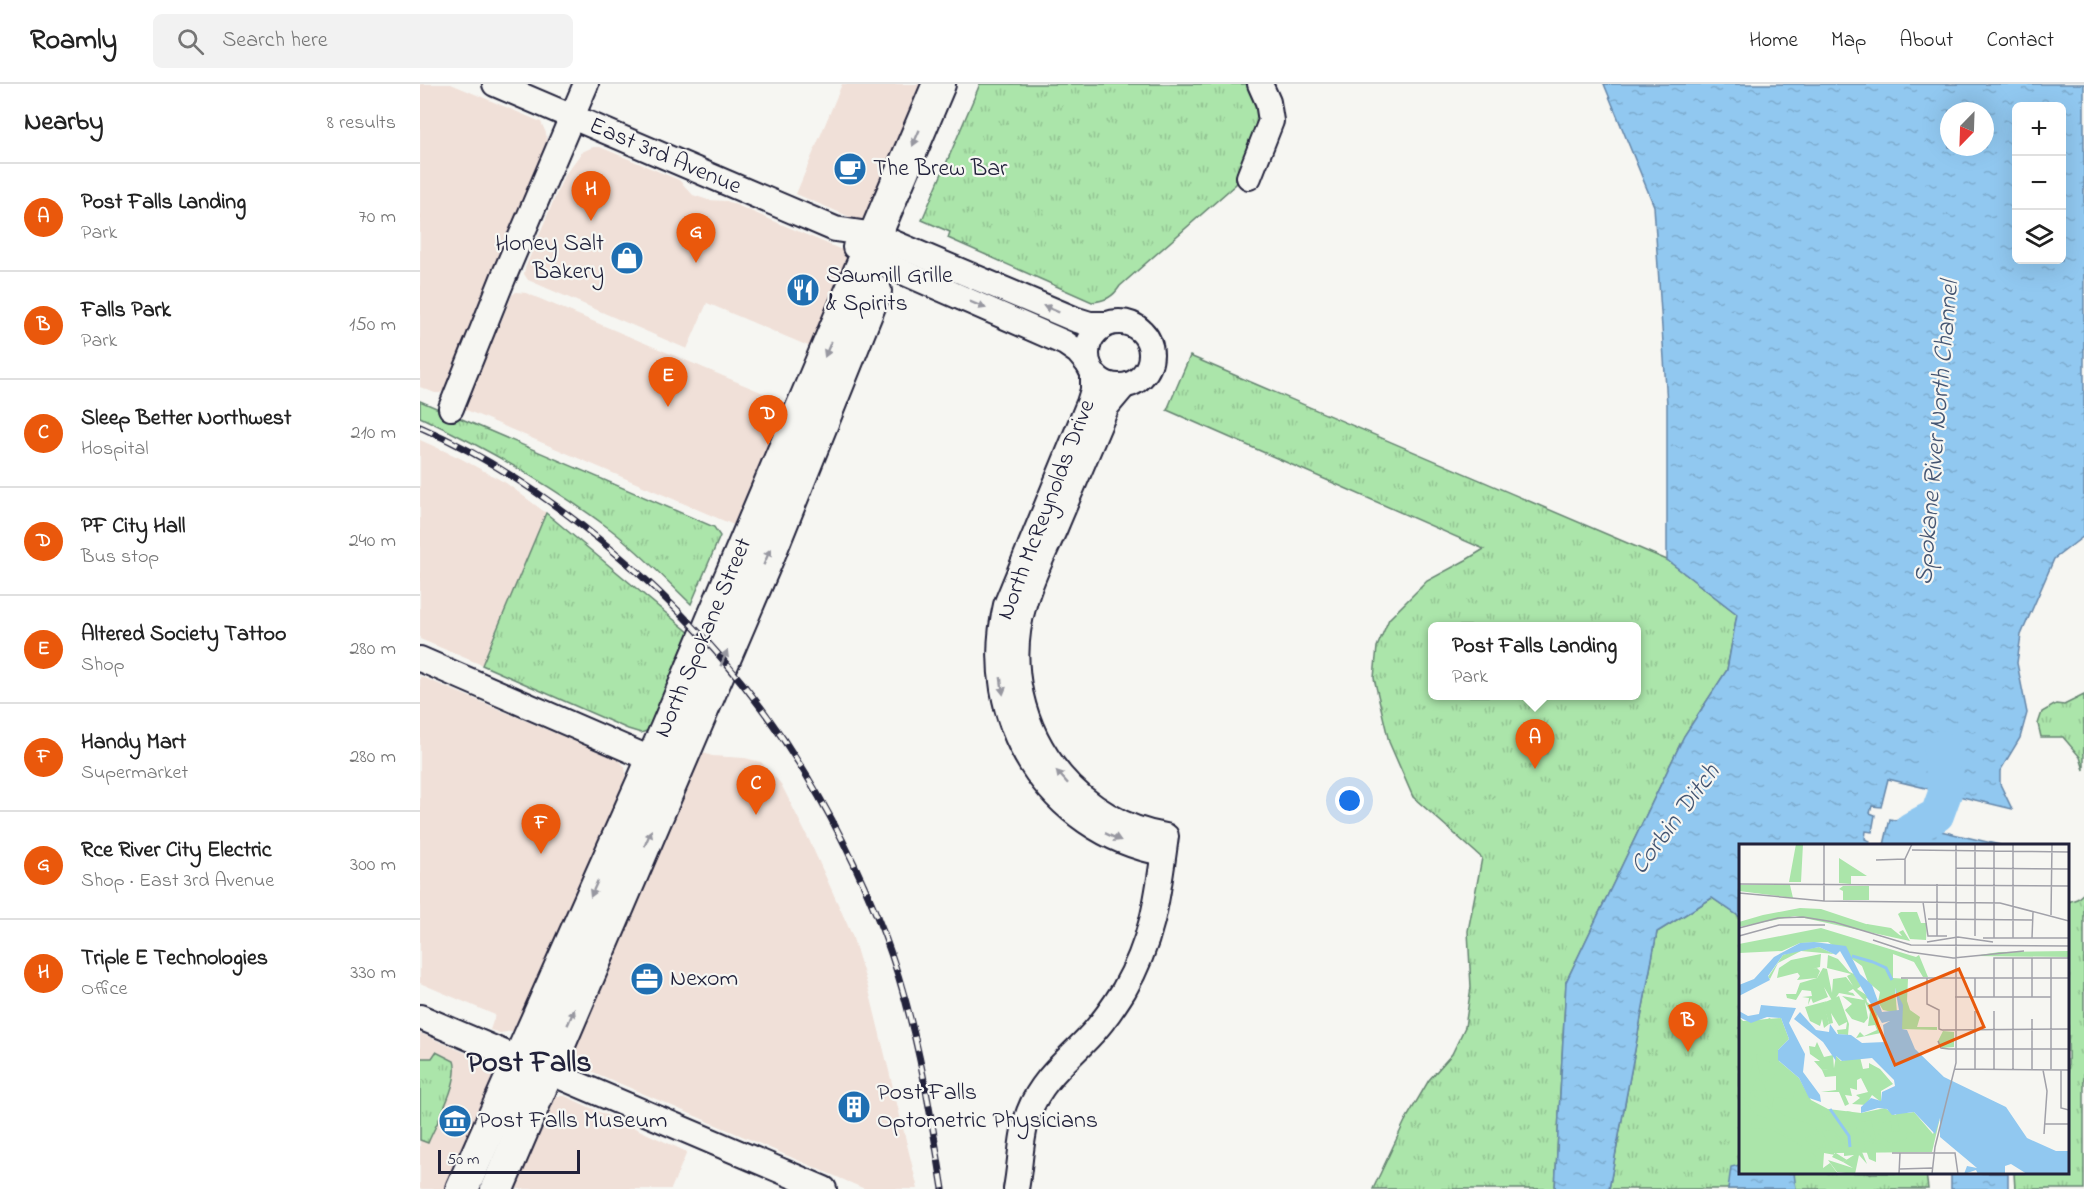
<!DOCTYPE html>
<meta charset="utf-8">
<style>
:root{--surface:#fff;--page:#f2f2f2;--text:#222;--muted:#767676;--line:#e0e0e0;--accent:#ea580c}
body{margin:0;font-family:"Indie Flower",sans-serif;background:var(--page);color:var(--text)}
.controls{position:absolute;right:18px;top:18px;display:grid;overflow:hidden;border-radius:9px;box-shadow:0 6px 24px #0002}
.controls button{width:54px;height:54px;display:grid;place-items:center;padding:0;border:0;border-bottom:2px solid var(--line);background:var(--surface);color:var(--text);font:30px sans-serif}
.compass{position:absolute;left:1520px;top:18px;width:54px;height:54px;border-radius:50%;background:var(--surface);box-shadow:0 6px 24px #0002;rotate:203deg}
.scale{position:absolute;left:18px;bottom:15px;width:142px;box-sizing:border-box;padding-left:6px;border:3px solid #22223b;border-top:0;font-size:16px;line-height:21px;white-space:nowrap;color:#22223b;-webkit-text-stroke:4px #f6f6f2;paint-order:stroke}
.you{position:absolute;left:930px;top:717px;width:21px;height:21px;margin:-15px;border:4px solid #fff;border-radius:50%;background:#1a73e8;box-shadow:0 0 0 9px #1a73e833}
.badge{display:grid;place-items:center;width:39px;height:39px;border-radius:50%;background:var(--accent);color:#fff;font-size:20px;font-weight:700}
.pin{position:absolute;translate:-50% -50px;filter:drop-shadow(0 2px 3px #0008)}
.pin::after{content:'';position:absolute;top:32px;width:21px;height:18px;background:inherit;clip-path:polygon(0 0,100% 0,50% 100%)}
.popup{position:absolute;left:1008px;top:538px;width:213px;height:78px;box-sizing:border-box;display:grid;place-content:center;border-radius:9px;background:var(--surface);filter:drop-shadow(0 2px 4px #0005);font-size:20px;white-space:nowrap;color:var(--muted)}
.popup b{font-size:22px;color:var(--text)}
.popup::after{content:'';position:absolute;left:50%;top:100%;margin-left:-12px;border:12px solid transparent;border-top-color:var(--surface)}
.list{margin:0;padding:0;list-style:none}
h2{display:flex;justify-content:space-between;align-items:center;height:78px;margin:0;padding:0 24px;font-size:26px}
h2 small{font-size:20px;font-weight:400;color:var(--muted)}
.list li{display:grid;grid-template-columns:39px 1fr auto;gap:18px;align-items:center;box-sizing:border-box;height:108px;padding:0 24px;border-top:2px solid var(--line)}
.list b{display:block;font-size:22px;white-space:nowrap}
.list p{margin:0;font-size:20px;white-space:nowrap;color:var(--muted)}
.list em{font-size:20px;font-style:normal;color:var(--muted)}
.icon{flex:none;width:33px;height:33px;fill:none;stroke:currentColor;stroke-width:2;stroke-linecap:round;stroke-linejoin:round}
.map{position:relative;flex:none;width:1664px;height:1105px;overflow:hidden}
header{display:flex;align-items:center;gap:36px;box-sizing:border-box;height:84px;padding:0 30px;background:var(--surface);border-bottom:2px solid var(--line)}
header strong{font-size:28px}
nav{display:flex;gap:33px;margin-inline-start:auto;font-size:21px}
.search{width:420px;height:54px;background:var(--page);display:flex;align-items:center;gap:15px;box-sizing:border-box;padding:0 21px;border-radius:9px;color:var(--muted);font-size:22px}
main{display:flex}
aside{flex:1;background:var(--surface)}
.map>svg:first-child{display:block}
.built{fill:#f0e0d8}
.grass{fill:url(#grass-tufts);stroke:#668472;stroke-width:1.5;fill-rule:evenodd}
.water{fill:url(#water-ripples);stroke:#6586a8;stroke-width:1.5;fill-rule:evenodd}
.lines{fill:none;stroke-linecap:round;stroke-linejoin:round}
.river{stroke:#91c8f0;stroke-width:34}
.minor-casing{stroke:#22223b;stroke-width:28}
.major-casing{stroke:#22223b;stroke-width:36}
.minor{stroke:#f6f6f2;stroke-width:24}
.major{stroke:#f6f6f2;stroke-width:32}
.rail-casing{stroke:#22223b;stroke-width:7}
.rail{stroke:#f6f6f2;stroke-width:4.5;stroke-dasharray:14;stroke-linecap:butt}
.oneway{fill:#9797a0}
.labels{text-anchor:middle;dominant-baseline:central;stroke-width:4.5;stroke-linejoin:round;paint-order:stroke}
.street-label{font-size:24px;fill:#22223b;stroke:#f6f6f2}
.poi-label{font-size:24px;fill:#22223b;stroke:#f6f6f2;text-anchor:start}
.water-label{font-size:26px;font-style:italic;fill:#435471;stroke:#f6f6f2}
.district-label{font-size:30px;font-weight:bold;fill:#22223b;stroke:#f6f6f2}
.inset-river{fill:none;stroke:#91c8f0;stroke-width:3}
.inset-road{fill:none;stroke:#a1a1a9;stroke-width:1.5}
.view{fill:#e8590c;fill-opacity:0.15;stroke:#e8590c;stroke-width:3}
.inset-edge{fill:none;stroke:#22223b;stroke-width:3}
</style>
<header>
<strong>Roamly</strong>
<div class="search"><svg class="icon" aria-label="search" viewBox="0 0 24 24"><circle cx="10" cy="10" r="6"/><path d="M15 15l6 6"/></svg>Search here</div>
<nav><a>Home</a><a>Map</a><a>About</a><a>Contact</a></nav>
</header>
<main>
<aside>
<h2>Nearby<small>8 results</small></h2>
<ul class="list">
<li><span class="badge">A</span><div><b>Post Falls Landing</b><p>Park</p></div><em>70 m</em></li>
<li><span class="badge">B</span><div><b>Falls Park</b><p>Park</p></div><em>150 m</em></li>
<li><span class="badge">C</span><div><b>Sleep Better Northwest</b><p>Hospital</p></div><em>210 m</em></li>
<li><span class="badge">D</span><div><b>PF City Hall</b><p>Bus stop</p></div><em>240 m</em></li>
<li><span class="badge">E</span><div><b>Altered Society Tattoo</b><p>Shop</p></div><em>280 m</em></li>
<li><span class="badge">F</span><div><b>Handy Mart</b><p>Supermarket</p></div><em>280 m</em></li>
<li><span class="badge">G</span><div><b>Rce River City Electric</b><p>Shop · East 3rd Avenue</p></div><em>300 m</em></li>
<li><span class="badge">H</span><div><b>Triple E Technologies</b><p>Office</p></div><em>330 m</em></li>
</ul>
</aside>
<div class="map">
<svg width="1664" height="1105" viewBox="0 0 1664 1105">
<defs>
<pattern id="grass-tufts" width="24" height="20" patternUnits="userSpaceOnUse" patternTransform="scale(1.5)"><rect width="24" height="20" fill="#abe5aa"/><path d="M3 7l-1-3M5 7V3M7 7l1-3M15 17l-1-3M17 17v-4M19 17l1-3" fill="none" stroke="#93c493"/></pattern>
<pattern id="water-ripples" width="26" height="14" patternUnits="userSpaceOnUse" patternTransform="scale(1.5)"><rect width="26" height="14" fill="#91c8f0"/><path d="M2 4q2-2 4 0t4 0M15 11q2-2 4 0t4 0" fill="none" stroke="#7daccf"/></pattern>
</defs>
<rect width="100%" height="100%" fill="#f6f6f2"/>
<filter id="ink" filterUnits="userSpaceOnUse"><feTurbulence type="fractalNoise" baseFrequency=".0167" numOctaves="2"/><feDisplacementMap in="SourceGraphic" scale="12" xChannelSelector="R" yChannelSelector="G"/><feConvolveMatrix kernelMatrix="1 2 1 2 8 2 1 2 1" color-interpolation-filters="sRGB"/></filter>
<g filter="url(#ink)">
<g class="built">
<polygon points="0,0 31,0 121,38 126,49 127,58 26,305 20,309 15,309 0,303"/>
<polygon points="422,0 502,0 479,57 454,133 440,135 430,133 376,110"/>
<polygon points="173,63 180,63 259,96 273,111 288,116 307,117 422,166 431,175 393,264 287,219 267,265 108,196 104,190 105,184 144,92 162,68"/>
<polygon points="96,208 106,209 367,319 323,445 44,325 92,211"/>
<polygon points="0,356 38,373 86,399 126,429 62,581 0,555"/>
<polygon points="0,592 196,675 201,678 205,683 206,690 203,699 101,937 93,947 80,949 70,946 75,931 0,899"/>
<polygon points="276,666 292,672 325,674 341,678 361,700 390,758 432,851 450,910 498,1105 445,1105 159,982 153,976 150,971"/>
<polygon points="0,949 57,974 69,984 74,991 75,998 29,1105 0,1105"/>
<polygon points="132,1012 145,1012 267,1068 251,1105 89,1105"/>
</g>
<g class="grass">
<path d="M560 0H830L841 25V38L816 100 700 202C693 213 685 217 672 218L528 154 530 148 502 136Z"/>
<path d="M770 272 1247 476 1317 530 1307 586 1264 652 1146 898 1135 1105H953L985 1037 1009 996 1032 970 1045 943 1051 903 1048 847 1062 774 993 713 969 658 954 594 957 563 969 535 1007 497 1046 476 1064 465 747 326ZM1013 542H1217V612H1013Z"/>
<path d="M0 317 294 443 300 452 271 520C245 495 219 467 190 445 131 401 66 364 0 333Z"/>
<polygon points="126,429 277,555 232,645 221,649 208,645 62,581"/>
<polygon points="1664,611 1664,686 1660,673 1643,653 1621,653 1618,640 1622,628 1636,620 1644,621"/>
<polygon points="1664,809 1664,1105 1595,1105 1594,1089 1648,1088 1648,818 1657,815"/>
<polygon points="1292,814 1320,833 1320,1088 1506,1089 1508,1105 1189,1105 1237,848"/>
<path d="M16 968 34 977C41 996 16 1040 8 1059L0 1056V974H12Z"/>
</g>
<g class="water">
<path d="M1184 0H1664V452L1634 475 1601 551 1597 579 1607 629 1600 654 1580 687V700L1592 725 1468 695 1461 723 1452 722 1450 729 1455 731 1452 748 1446 747 1445 755 1450 757 1449 761 1320 762V833L1292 814 1237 848 1189 1105H1135L1146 898 1264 652 1307 586 1317 530 1247 476V320L1234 122ZM1642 22V176H1596V22ZM1529 27H1565V63H1529Z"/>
<polygon points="1470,735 1474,736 1580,761 1464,761"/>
<polygon points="1320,1081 1320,1088 1374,1089 1376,1105 1308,1105 1311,1083"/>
<rect x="1531" y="1089" width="57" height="16"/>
</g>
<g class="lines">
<polyline class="river" points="1487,762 1491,745 1517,731 1525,709 1520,663"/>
<g class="minor-casing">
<g id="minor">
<polyline points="75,0 415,145 455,151 654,235 670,240 686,240"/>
<polyline points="829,93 851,37 848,18 840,0"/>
<polyline points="435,163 446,172 645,259 658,268 669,281"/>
<circle cx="699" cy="270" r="32"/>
<path d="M673 289V306L669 319 586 521C559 635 628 748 743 769"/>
<polyline points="31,324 84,192 166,0"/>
<polyline points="0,575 249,683"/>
<polyline points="0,933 404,1105"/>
<path d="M596 1105C601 1079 600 1053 609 1028 621 997 646 977 668 954 682 940 694 922 704 906 734 854 738 810 746 752 705 746 667 723 641 692 601 645 586 580 604 520 611 494 624 469 635 444 652 403 670 363 687 322L703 303"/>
</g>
</g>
<g class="major-casing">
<g id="major">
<polyline points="42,1105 246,646 519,0"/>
<polyline points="77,1105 349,470 455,207"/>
</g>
</g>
<use href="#minor" class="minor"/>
<use href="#major" class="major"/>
<g class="rail-casing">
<path id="rail" d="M0 343C58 368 112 403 161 441 302 550 400 684 464 850 495 932 509 1019 523 1105"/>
</g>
<use href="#rail" class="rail"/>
</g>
<defs><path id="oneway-solid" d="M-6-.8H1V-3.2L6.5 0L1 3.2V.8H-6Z" transform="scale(1.5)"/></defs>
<g class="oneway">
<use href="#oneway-solid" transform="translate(496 54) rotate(113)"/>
<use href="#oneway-solid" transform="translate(558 221) rotate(23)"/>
<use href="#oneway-solid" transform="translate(631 225) rotate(-157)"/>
<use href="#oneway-solid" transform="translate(408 265) rotate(113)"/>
<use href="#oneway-solid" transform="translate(347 473) rotate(-67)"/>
<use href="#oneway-solid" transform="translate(304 574) rotate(-67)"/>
<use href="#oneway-solid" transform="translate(582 602) rotate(82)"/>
<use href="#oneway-solid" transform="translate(642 693) rotate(-132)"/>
<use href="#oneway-solid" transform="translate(693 753) rotate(25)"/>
<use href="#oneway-solid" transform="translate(228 754) rotate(-67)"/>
<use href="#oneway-solid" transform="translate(174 805) rotate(114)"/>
<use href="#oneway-solid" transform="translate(151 933) rotate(-67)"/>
</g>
</g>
<defs>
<g id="cafe-disc" transform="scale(1.725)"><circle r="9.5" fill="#1f6fb2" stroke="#f6f6f2"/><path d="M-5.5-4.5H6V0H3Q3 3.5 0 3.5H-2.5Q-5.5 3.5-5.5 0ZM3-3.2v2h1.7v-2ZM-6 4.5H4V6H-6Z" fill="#fff"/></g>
<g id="shop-disc" transform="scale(1.725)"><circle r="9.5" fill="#1f6fb2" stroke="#f6f6f2"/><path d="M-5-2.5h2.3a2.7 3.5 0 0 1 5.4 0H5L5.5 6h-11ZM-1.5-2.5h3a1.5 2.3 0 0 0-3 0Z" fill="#fff"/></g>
<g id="restaurant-disc" transform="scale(1.725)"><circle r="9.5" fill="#1f6fb2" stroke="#f6f6f2"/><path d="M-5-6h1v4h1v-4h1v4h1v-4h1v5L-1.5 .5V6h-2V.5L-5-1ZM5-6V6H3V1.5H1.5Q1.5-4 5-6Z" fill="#fff"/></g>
<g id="office-disc" transform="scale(1.725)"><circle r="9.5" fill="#1f6fb2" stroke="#f6f6f2"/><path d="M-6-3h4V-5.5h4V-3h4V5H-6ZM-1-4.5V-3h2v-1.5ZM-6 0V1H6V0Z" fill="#fff"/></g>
<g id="building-disc" transform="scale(1.725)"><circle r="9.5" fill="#1f6fb2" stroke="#f6f6f2"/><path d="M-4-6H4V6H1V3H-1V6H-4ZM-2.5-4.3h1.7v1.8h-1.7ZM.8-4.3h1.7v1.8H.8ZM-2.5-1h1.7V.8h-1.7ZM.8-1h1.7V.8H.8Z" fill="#fff"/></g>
<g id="museum-disc" transform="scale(1.725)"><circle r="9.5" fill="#1f6fb2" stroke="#f6f6f2"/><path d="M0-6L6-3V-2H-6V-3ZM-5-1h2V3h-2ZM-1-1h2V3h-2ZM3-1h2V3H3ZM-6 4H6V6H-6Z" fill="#fff"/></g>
</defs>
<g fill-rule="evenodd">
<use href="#cafe-disc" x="430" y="85"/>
<use href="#shop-disc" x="207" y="174"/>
<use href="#restaurant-disc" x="383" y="206"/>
<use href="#office-disc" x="227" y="895"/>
<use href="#building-disc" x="434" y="1023"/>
<use href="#museum-disc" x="35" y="1037"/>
</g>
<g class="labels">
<g class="street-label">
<text transform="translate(245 73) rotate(23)">East 3rd Avenue</text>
<text transform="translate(627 426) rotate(-69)">North McReynolds Drive</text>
<text transform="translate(284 554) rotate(-67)">North Spokane Street</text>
</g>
<g class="poi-label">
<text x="453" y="85">The Brew Bar</text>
<text x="184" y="160" text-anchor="end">Honey Salt<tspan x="184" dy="28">Bakery</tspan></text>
<text x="406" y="192">Sawmill Grille<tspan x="406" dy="28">&amp; Spirits</tspan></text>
<text x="250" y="895">Nexom</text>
<text x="457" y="1009">Post Falls<tspan x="457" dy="28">Optometric Physicians</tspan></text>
<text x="58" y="1037">Post Falls Museum</text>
</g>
<g class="water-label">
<text transform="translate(1518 349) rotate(-85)">Spokane River North Channel</text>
<text transform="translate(1256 736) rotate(-53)">Corbin Ditch</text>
</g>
<g class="district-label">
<text x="109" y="980">Post Falls</text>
</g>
</g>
<g transform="translate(1319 760)">
<rect width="330" height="330" fill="#f6f6f2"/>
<path d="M57 0H64L62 38H50ZM0 41H51L54 54 0 47ZM104 42H130V56H104V47L100 45ZM61 64 82 65 163 92 160 88 164 86 171 97 56 72 0 83V78L24 71ZM162 68H178L182 79H188L187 96 171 95 159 70ZM82 84 177 113 180 111 189 133H184L175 118 154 110V134L169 135 168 157 171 166 181 173 178 183H198V186L163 185V161L156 144 158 169 144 166 139 158 141 148 129 138 123 122 89 98 61 99 43 107 0 109V100ZM330 107V113L235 112 260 108ZM84 124 88 125 93 149 94 135 107 133 114 142 108 132 112 130 106 126 115 130 122 142 118 145 129 152 132 156 127 154 128 158 137 166 142 189 117 194 121 188 125 192 138 186 136 181 129 182 131 168 126 158 129 174 125 179 113 175 106 166 113 160 103 152 125 156 114 145 109 148 114 149 116 152 100 149 94 158 85 143 89 153 74 159 72 154 69 161 70 154 63 153 73 152 72 147 63 146 57 156 48 154 47 150H57L61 139 78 134ZM88 157 85 159 90 180 85 184 83 175 81 182 71 177 66 163ZM0 173 4 177 42 174 50 195 39 206 40 217 60 234 72 256 89 265 122 269 146 264 156 271 175 268 194 290 201 274 193 308 97 309 108 316 104 318 93 313 96 309H85L84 324 91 319 99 330H0ZM204 187 215 188V203L203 204 199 197ZM78 198 85 213 94 211 95 225 83 226 75 217H81L71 210 70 202 76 203Z" fill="#abe5aa"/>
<path d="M100 14 128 32H112V40L100 39ZM128 80 152 84 163 93 131 86 125 83ZM82 110 81 123 38 134 40 124 52 116ZM89 111 99 115 112 130 88 124ZM78 124 81 127 78 134 58 136 61 132 58 128ZM100 152 110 180 109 191 99 190 98 186 107 185 108 178 100 182 92 169 94 179 90 180 84 159ZM31 174 46 197 37 208V220L24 216 19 209 17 212 21 230 38 231 25 239 18 234 13 243 9 239 1 241 9 255 2 253 0 264V223L11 229 15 218 0 201V175L11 181ZM97 212 102 217 121 213 124 225 130 224V219L141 225 154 240 142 247V258L133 251 127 261 113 260 121 254 117 251 129 248 122 234 118 236V246L111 244 113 252 106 251 110 260 106 262 100 248H82L97 246V232L86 233 83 226 95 224ZM25 240 30 259 35 268 27 262 17 264 14 259 20 260V255L7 246 23 247ZM56 247H64L74 262H81L84 274 89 270 94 277 88 266 95 268 108 288 116 291 128 320 120 311 116 330 98 328 89 316 114 324 104 318 115 311 105 312V303L98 308 102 297 94 290 115 308 94 286 83 287 96 311 85 309 81 316 68 318V312L77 313 71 306 87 303 85 295 83 303 70 301 66 294 80 289 76 282 44 271 33 262 35 253 54 255ZM5 256 16 270 34 277 37 284 64 303 30 284 12 285 13 279 2 270ZM107 267 113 268 123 278 132 276 137 295 133 300 143 299 152 308H137V318L130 315 124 297 132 298 135 294 114 282 108 283 111 270ZM163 268 176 270 183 284 179 289 168 288 167 295 152 300 138 289V285L146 287 138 279 152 277 153 288 161 287 157 270Z" fill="#abe5aa"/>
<path d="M80 103 95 110 62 107 39 119 31 135 29 133 44 111 57 107Z" fill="#abe5aa"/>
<path d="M75 98 107 102 121 130 133 141 143 168 160 166 156 144 164 161 163 185 168 186 176 205 205 233 267 263 288 294 317 307H329L330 330H288L272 320 266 322V330H239L237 326 225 330 228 322 238 324 201 293V274L196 290 175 268 153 271 148 265 139 264 122 269V263L132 254 142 257 143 248 156 242 155 236 133 214 103 217 97 212V217L84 198 55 175 61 168 77 186 90 188 91 180 98 190 112 191 123 199 146 198 144 181 151 177 143 179 101 107 97 111 80 103 44 111 29 132 31 136 0 152V141L15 135 35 113 61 99ZM22 161 57 164 50 179 66 210 64 228 81 251 82 258 70 254 60 234 39 216V206L50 195 42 174 28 173 12 179 0 173V167L9 172 20 170Z" fill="#91c8f0"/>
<path class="inset-river" d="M113 112 134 118M134 118 147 124 153 136M91 265 110 292 111 303"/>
<path class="inset-road" d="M236 0V92M173 6 330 8M137 16 166 15M217 24 330 25M0 40 330 42M166 41V15L173 0M0 49 85 57 261 59 330 77M85 57V0M184 58 189 92H208M312 71 313 0M189 75 293 76M0 84 39 74 64 73 95 78 172 101 330 102M0 92 40 81H86M198 92V40M244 94H330M255 94V0M274 94V0M293 94 294 68M134 96 170 108 214 114 285 107M188 98 219 93 254 98M293 114V153M162 134H330M188 134V160L200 166V185L203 186M236 134V153M216 153H312M255 153V114H330M293 175V225M203 186 330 185M199 197 202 204 210 205H330M216 225 330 226M236 225V167M255 225V167M274 225V114M312 225V114M304 226 308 247 305 290M322 226V264L330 266M306 280H330M153 309H216L219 330M161 325 193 324M160 330 161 309M193 330 196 303 217 219V0"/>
<path class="view" d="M220 125 245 183 156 221 131 162Z"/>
<rect width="330" height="330" class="inset-edge"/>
</g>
</svg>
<div class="controls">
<button>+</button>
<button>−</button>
<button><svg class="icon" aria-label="layers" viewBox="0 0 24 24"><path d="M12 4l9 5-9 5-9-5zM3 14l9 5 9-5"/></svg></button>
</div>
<svg class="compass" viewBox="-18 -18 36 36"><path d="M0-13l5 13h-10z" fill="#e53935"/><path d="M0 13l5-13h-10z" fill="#767676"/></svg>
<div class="scale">50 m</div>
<div class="you"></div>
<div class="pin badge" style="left:1115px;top:685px">A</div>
<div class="popup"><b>Post Falls Landing</b>Park</div>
<div class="pin badge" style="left:1268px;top:968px">B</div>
<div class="pin badge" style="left:336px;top:731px">C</div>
<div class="pin badge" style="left:348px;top:361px">D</div>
<div class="pin badge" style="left:248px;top:323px">E</div>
<div class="pin badge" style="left:121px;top:770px">F</div>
<div class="pin badge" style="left:276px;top:179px">G</div>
<div class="pin badge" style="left:171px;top:137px">H</div>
</div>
</main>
